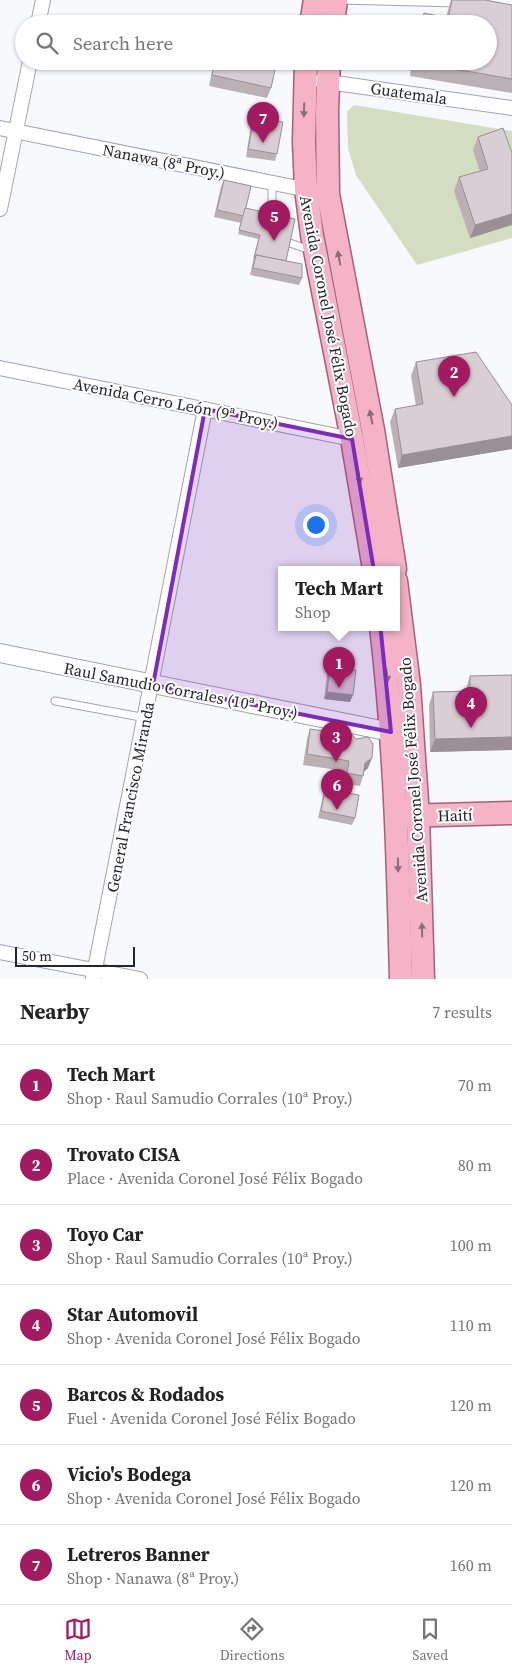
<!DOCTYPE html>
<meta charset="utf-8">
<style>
:root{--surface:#fff;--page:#f6f6f6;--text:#222;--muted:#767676;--line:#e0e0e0;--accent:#a41a61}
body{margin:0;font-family:"Source Serif 4",serif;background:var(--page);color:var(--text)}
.scale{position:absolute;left:15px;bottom:12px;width:120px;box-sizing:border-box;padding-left:5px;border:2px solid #25262a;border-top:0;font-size:14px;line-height:18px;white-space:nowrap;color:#25262a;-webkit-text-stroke:4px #fff;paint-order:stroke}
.you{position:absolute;left:315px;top:524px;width:18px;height:18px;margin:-12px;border:4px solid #fff;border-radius:50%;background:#1a73e8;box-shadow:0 0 0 8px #1a73e833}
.badge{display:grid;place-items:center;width:32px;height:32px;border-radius:50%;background:var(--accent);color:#fff;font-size:16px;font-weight:700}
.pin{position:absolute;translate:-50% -41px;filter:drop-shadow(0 1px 2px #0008)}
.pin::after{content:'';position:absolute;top:26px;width:18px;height:15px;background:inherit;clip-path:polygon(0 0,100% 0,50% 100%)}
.popup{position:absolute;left:278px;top:566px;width:122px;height:65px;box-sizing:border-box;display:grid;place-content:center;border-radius:0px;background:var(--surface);filter:drop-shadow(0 1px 4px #0005);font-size:16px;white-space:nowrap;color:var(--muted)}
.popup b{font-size:19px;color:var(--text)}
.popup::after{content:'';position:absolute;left:50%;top:100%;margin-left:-10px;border:10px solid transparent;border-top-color:var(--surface)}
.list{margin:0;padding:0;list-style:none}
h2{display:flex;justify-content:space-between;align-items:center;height:65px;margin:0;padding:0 20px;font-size:21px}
h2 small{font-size:16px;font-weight:400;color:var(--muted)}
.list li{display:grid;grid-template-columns:32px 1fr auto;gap:15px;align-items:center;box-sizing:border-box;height:80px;padding:0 20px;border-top:1px solid var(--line)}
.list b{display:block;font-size:19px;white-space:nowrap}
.list p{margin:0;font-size:16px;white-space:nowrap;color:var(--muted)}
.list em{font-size:16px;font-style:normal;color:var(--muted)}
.icon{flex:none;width:28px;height:28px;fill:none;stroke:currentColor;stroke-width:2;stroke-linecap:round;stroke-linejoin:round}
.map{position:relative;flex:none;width:512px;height:979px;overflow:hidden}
.search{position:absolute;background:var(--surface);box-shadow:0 1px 4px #0004;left:15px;right:15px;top:15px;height:55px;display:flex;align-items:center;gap:12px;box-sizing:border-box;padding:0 18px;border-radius:28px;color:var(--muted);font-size:19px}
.sheet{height:625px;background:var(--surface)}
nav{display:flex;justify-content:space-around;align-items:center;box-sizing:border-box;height:70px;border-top:1px solid var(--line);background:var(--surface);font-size:14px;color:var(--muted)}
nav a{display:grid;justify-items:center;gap:2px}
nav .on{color:var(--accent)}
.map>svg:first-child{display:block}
.green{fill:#d2ddc1}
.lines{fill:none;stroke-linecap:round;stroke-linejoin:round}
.service-casing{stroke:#a3a4ae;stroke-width:9}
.minor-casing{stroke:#a3a4ae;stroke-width:16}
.tertiary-casing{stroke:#a3a4ae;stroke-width:20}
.primary-casing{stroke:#a76077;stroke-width:25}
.service{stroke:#fff;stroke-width:7}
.minor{stroke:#fff;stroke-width:14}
.tertiary{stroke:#fff;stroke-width:18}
.primary{stroke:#f4b3c7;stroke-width:22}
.wall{fill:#bbb1b5}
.shaded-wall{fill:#989094}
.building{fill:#d9ced3;stroke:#989094}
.oneway{fill:#8c6c78}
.marked{fill:#7b2cbf;fill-opacity:0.2;stroke:#7b2cbf;stroke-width:4;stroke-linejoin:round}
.labels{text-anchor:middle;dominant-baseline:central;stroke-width:4;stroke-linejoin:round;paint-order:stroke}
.street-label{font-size:16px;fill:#25262a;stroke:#fff}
</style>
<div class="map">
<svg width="512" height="979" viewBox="0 0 512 979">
<rect width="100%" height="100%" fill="#f8f9fd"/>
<polygon class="green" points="354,105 512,131 512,238 417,265 356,175 348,148 347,112"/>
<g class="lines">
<g class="service-casing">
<g id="service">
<polyline points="339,0 458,3"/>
<polyline points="272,218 272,182"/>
<polyline points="290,243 310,250"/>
<polyline points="55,701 146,718"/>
</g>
</g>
<g class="minor-casing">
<g id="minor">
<polyline points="38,24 43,0"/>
<polyline points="321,81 512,108"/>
<polyline points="0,128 313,191"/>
<polyline points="0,209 30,61"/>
<polyline points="0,368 352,439"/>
<polyline points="0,952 140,979"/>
<polyline points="93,979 205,409"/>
</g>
</g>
<g class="tertiary-casing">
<polyline id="tertiary" points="0,653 391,732"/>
</g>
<g class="primary-casing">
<g id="primary">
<polyline points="311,24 315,0"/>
<polyline points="333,24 336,0"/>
<polyline points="306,61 304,142 306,189 312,235 352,439 374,569"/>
<polyline points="329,61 327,111 328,194 373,430 395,569"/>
<polyline points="396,581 409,685 418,816 423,979"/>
<path d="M381 627C395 744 398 861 401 979"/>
<polyline points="403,816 512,813"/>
</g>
</g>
<use href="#service" class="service"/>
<use href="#minor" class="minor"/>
<use href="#tertiary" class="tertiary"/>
<use href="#primary" class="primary"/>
</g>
<g class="wall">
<polygon points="451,0 485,0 512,5 512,93 410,76 412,61 488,61 446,17"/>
<polygon points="214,61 277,61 271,88 267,98 209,86"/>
<polygon points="254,117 277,154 275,161 246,157 251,124"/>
<polygon points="478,137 512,153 512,225 470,238 454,191 459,177 480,172 473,150"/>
<polygon points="224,180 286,261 302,278 299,285 250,275 258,239 238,234 241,223 214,217 221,187"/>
<polygon points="416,362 512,405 512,449 398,468 390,422 395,409 416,406 411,376"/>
<polygon points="344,627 359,627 358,629"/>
<polygon points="330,667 350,702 324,699 327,674"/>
<polygon points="512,675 512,750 430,752 429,705 433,692 465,691 470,676"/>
<polygon points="310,729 368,768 364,772 363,776 360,786 343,784 345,771 303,765 307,739"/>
<polygon points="325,789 355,818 352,825 318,818 323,796"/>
</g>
<g class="shaded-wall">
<polygon points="512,214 512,225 470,238 475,225"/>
<polygon points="512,436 512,449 398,468 402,455"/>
<polygon points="327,692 353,695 350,702 324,699"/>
<polygon points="512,737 512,750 430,752 435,739"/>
<polygon points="372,758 368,768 361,774 365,763"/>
</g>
<g class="building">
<polygon points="452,0 485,0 512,5 512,79 414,62 415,61 488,61 488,24 422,24 424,13 448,18"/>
<polygon points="215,61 277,61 271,88 212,75"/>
<polygon points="254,117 283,122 277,154 248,149"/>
<polygon points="503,128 512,153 512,214 475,225 459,177 488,169 478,137"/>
<polygon points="224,180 251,186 244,216 217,210"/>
<polygon points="245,208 295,219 286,261 256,255 254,258 260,235 239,230"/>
<polygon points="256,255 302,264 302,278 253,268"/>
<polygon points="476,352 512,405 512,436 402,455 395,409 423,404 416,362"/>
<polygon points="330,667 356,670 353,695 327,692"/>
<polygon points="512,675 512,737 435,739 433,692 470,691 470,676"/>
<polygon points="310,729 352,735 356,739 368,737 373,744 372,758 365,763 363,776 347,773 349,761 307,754"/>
<polygon points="325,789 359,795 355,818 321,811"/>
</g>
<defs><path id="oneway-solid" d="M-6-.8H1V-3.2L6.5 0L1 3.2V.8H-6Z" transform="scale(1.25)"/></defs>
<g class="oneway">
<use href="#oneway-solid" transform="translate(304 110) rotate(92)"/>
<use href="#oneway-solid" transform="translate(339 258) rotate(-101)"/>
<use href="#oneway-solid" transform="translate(371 417) rotate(-101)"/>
<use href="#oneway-solid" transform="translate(359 477) rotate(81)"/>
<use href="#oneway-solid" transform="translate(387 675) rotate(83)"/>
<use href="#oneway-solid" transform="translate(398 865) rotate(89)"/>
<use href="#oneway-solid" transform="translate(422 930) rotate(-92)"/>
</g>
<path class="marked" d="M205 409 352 439 376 583 391 732 153 685Z"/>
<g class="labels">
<g class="street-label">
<text transform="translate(409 93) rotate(8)">Guatemala</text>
<text transform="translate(164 161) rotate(11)">Nanawa (8ª Proy.)</text>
<text transform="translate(329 316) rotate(79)">Avenida Coronel José Félix Bogado</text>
<text transform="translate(176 403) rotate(11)">Avenida Cerro León (9ª Proy.)</text>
<text transform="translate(181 690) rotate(11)">Raul Samudio Corrales (10ª Proy.)</text>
<text transform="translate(413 780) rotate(-94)">Avenida Coronel José Félix Bogado</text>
<text transform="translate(130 797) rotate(-79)">General Francisco Miranda</text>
<text transform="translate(455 815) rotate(-2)">Haití</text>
</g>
</g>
</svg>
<div class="scale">50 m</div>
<div class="you"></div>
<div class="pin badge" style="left:339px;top:688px">1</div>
<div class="popup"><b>Tech Mart</b>Shop</div>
<div class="pin badge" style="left:454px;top:397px">2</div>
<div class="pin badge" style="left:336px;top:762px">3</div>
<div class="pin badge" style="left:471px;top:728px">4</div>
<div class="pin badge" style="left:274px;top:241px">5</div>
<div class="pin badge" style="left:337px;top:810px">6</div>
<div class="pin badge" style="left:263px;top:143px">7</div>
<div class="search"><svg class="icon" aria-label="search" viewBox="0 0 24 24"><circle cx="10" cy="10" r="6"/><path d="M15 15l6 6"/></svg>Search here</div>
</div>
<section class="sheet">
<h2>Nearby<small>7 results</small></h2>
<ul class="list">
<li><span class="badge">1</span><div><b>Tech Mart</b><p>Shop · Raul Samudio Corrales (10ª Proy.)</p></div><em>70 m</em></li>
<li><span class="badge">2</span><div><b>Trovato CISA</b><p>Place · Avenida Coronel José Félix Bogado</p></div><em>80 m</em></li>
<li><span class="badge">3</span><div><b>Toyo Car</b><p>Shop · Raul Samudio Corrales (10ª Proy.)</p></div><em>100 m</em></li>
<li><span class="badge">4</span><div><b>Star Automovil</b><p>Shop · Avenida Coronel José Félix Bogado</p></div><em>110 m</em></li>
<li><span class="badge">5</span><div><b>Barcos &amp; Rodados</b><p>Fuel · Avenida Coronel José Félix Bogado</p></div><em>120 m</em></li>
<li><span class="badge">6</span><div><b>Vicio's Bodega</b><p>Shop · Avenida Coronel José Félix Bogado</p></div><em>120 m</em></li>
<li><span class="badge">7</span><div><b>Letreros Banner</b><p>Shop · Nanawa (8ª Proy.)</p></div><em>160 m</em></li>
</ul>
</section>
<nav>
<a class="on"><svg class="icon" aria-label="map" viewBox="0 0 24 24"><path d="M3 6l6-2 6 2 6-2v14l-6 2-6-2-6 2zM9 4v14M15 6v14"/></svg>Map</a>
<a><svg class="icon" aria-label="directions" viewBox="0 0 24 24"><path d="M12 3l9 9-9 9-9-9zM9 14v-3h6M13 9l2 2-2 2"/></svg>Directions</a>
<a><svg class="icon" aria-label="saved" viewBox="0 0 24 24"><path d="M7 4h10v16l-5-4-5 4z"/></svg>Saved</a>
</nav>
